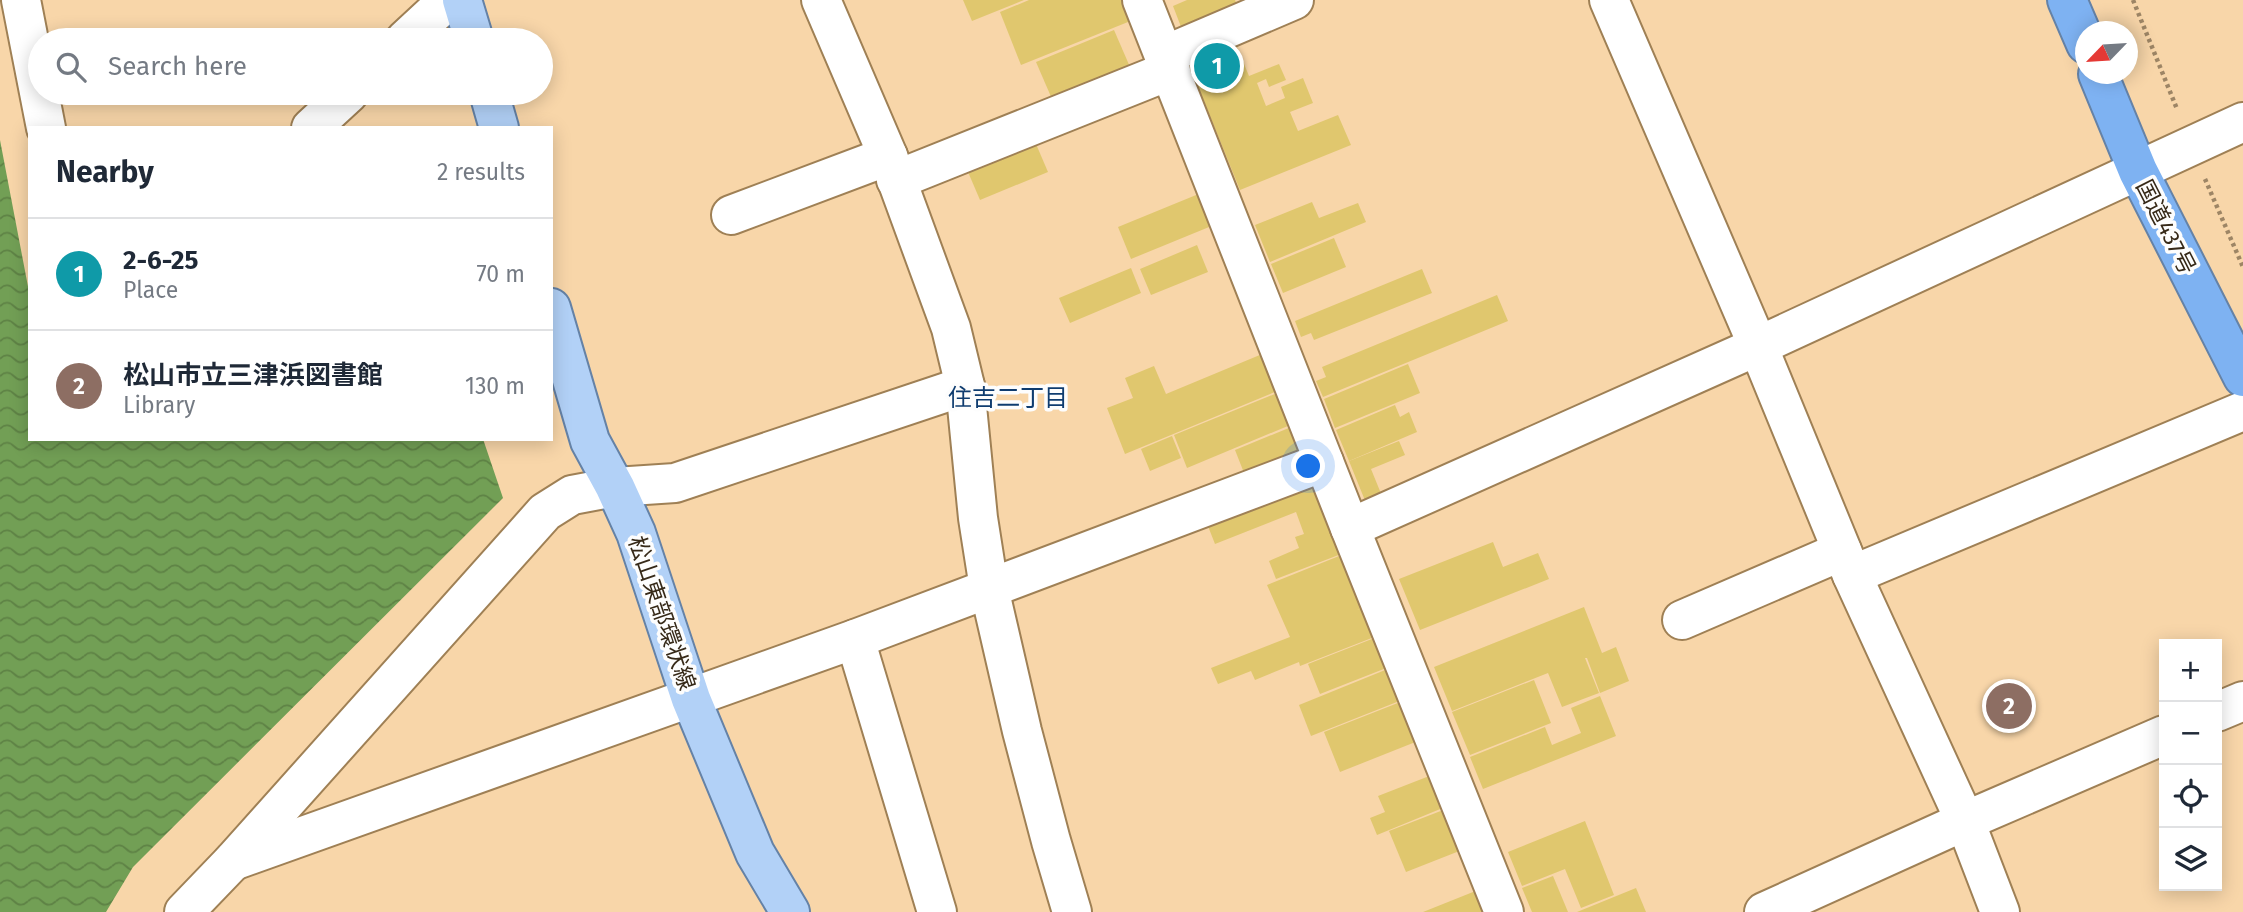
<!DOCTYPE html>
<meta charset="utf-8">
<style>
:root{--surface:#fff;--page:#f2f2f3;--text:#1f2937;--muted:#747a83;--line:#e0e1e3;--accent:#7c3aed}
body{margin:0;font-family:"Fira Sans","Noto Sans JP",sans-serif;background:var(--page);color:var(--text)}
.controls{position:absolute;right:21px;bottom:21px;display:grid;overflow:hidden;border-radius:0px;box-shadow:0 4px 18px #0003}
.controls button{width:63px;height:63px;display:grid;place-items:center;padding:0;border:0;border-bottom:2px solid var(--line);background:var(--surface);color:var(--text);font:35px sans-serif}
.compass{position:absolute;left:2075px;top:21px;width:63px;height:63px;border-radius:50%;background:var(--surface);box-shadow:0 4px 18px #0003;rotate:245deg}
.you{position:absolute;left:1309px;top:467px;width:24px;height:24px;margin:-18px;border:5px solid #fff;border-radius:50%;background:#1a73e8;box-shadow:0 0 0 10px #1a73e833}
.badge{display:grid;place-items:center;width:46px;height:46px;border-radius:50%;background:var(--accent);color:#fff;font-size:23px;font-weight:700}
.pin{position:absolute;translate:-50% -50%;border:4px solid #fff;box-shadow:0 2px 7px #0006}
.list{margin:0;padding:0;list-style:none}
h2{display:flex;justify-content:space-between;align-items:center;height:91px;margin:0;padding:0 28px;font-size:30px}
h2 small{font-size:23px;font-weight:400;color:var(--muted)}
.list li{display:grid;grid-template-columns:46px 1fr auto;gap:21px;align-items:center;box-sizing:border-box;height:112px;padding:0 28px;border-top:2px solid var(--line)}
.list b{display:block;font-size:26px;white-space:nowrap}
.list p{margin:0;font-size:23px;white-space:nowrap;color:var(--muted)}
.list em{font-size:23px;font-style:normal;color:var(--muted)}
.icon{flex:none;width:38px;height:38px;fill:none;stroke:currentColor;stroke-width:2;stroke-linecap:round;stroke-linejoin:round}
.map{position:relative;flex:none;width:2243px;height:912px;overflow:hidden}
.search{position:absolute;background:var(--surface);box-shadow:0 4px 18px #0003;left:28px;top:28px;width:525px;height:77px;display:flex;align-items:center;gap:18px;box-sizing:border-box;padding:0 24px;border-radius:38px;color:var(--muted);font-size:26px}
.panel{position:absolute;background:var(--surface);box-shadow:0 4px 18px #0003;left:28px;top:126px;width:525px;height:315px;border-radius:0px}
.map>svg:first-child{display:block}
.water{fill:url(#water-waves)}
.building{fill:#e0c76e}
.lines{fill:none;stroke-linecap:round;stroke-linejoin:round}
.minor-casing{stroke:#9f8055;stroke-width:42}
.major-casing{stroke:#6582a6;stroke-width:42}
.highway-casing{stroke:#6582a6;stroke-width:42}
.path{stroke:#9d8565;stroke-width:4.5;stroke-dasharray:3.5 3.5;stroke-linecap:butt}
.minor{stroke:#fff;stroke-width:38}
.major{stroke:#b2d1f7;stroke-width:38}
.highway{stroke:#7eb2f2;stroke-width:38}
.labels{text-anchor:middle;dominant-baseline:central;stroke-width:7;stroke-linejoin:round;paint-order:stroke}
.street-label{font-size:23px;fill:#362918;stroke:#fdfdfd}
.neighbourhood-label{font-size:24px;fill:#0f3c6f;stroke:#fdfdfd}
</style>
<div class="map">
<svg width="2243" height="912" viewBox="0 0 2243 912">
<defs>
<pattern id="water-waves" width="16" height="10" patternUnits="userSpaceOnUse" patternTransform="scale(1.75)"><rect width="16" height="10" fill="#729f55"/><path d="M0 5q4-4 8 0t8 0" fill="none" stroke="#5e8245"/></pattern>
</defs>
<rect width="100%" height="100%" fill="#f8d6a9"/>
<polygon class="water" points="0,140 30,297 30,439 483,439 503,498 133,867 106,912 0,912"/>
<g class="building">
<polygon points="963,0 1024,0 972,21"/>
<polygon points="1029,0 1125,0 1133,20 1021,65 1000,12"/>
<polygon points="1187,0 1235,0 1239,9 1183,32 1173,6"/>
<polygon points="1114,30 1130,67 1052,99 1036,62"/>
<polygon points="1233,37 1249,76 1279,64 1286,80 1269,87 1266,79 1257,83 1266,106 1285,98 1281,87 1303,78 1313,103 1290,112 1298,131 1338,115 1351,145 1240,190 1186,57"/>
<polygon points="1036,144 1048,172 980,200 968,172"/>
<polygon points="1201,193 1214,225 1131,259 1118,227"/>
<polygon points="1312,202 1319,218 1358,203 1366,222 1270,262 1255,225"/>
<polygon points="1334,238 1346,267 1283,293 1271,264"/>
<polygon points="1197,245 1208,272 1151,295 1140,269"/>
<polygon points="1131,268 1141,293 1070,323 1059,298"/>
<polygon points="1422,269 1432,293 1314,340 1311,333 1301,337 1295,321"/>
<polygon points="1497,295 1508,321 1323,397 1316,381 1326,377 1322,367"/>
<polygon points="1267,352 1282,389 1125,454 1107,408 1133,398 1125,378 1154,366 1166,394"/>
<polygon points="1408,364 1420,393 1335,428 1324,399"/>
<polygon points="1282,391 1295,423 1187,468 1174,435"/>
<polygon points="1395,405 1400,417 1409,412 1417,432 1349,461 1336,430"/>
<polygon points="1296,425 1309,458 1248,483 1235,450"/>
<polygon points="1172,436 1181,458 1150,471 1141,449"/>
<polygon points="1399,441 1405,455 1371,469 1382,496 1366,503 1349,461"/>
<polygon points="1316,471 1349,551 1276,579 1269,561 1299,548 1295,537 1304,534 1296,512 1215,544 1204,516"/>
<polygon points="1493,542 1503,567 1538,553 1549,579 1420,630 1399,579"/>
<polygon points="1349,552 1370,603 1357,610 1370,605 1382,634 1300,666 1299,662 1255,680 1251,671 1218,684 1211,668 1290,637 1267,585"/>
<polygon points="1584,607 1602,653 1616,647 1629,681 1600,693 1587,658 1585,658 1599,693 1562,707 1548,673 1452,711 1434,667"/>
<polygon points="1382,635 1394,665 1320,694 1308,664"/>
<polygon points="1395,666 1407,698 1311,736 1299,705"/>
<polygon points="1534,680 1551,723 1470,755 1452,712"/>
<polygon points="1600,696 1616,736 1483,789 1470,757 1545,727 1552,745 1581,733 1571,708"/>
<polygon points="1408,699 1423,739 1340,772 1324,732"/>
<polygon points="1437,773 1450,805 1377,835 1370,818 1385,812 1378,796"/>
<polygon points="1451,807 1467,848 1406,872 1389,831"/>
<polygon points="1585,821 1614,895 1581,908 1565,869 1522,886 1508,852"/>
<polygon points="1553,876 1568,912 1532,912 1522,888"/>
<polygon points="1483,888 1493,912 1423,912"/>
<polygon points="1636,888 1646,912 1577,912"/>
</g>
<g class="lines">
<g class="minor-casing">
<g id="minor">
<polyline points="21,0 46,128"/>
<polyline points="821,0 888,156 951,328 965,386 978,518 989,588 1022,731 1051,841 1072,912"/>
<polyline points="1142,0 1350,528 1504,912"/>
<polyline points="1609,0 1758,346 1852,575 1965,821 2000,912"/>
<polyline points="405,40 448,0"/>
<polyline points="1165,55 1294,0"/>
<polyline points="311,128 349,93"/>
<polyline points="896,180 1171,70"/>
<polyline points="731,215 888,156"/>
<polyline points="1350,528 1758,346 2243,122"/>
<polyline points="1852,575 2243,411"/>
<polyline points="1682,620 1842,551"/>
<polyline points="855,639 937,912"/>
<polyline points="2217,712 2243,701"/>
<polyline points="233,861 855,639 1324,462"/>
<polyline points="184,912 233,861 545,512 572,495 615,487 675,483 965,386"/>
<polyline points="1764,912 1965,821 2164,735"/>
</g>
</g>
<g class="major-casing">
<g id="major">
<polyline points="462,0 474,40"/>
<polyline points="489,93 499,128"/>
<polyline points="551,308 590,441 615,487 636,533 691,699 755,853 790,912"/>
</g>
</g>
<g class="highway-casing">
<g id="highway">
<polyline points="2067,0 2086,44"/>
<polyline points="2098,74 2138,171 2243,377"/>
</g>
</g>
<g class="path">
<polyline points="2133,0 2177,109"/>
<polyline points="2205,179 2243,267"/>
</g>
<use href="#minor" class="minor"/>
<use href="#major" class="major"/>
<use href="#highway" class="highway"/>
</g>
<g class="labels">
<g class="street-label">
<text transform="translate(2166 227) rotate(63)">国道437号</text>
<text transform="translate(662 613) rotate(71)">松山東部環状線</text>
</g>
<g class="neighbourhood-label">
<text x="1008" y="398">住吉二丁目</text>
</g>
</g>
</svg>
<div class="controls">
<button>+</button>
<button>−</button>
<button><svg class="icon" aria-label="locate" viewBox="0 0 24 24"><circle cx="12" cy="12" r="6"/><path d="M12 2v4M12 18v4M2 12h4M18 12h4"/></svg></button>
<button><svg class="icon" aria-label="layers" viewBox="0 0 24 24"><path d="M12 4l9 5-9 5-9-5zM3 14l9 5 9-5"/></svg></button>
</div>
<svg class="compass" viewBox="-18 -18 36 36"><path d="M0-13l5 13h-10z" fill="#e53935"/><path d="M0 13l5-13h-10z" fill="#747a83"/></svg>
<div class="you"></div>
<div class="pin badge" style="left:1217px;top:66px;background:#0f9aa8">1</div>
<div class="pin badge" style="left:2009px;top:706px;background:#8d6e63">2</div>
<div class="search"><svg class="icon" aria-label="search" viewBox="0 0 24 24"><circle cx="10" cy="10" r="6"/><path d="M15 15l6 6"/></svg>Search here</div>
<section class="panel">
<h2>Nearby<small>2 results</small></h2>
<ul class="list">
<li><span class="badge" style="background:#0f9aa8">1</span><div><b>2-6-25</b><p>Place</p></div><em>70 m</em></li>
<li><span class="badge" style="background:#8d6e63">2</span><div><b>松山市立三津浜図書館</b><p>Library</p></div><em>130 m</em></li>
</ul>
</section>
</div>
